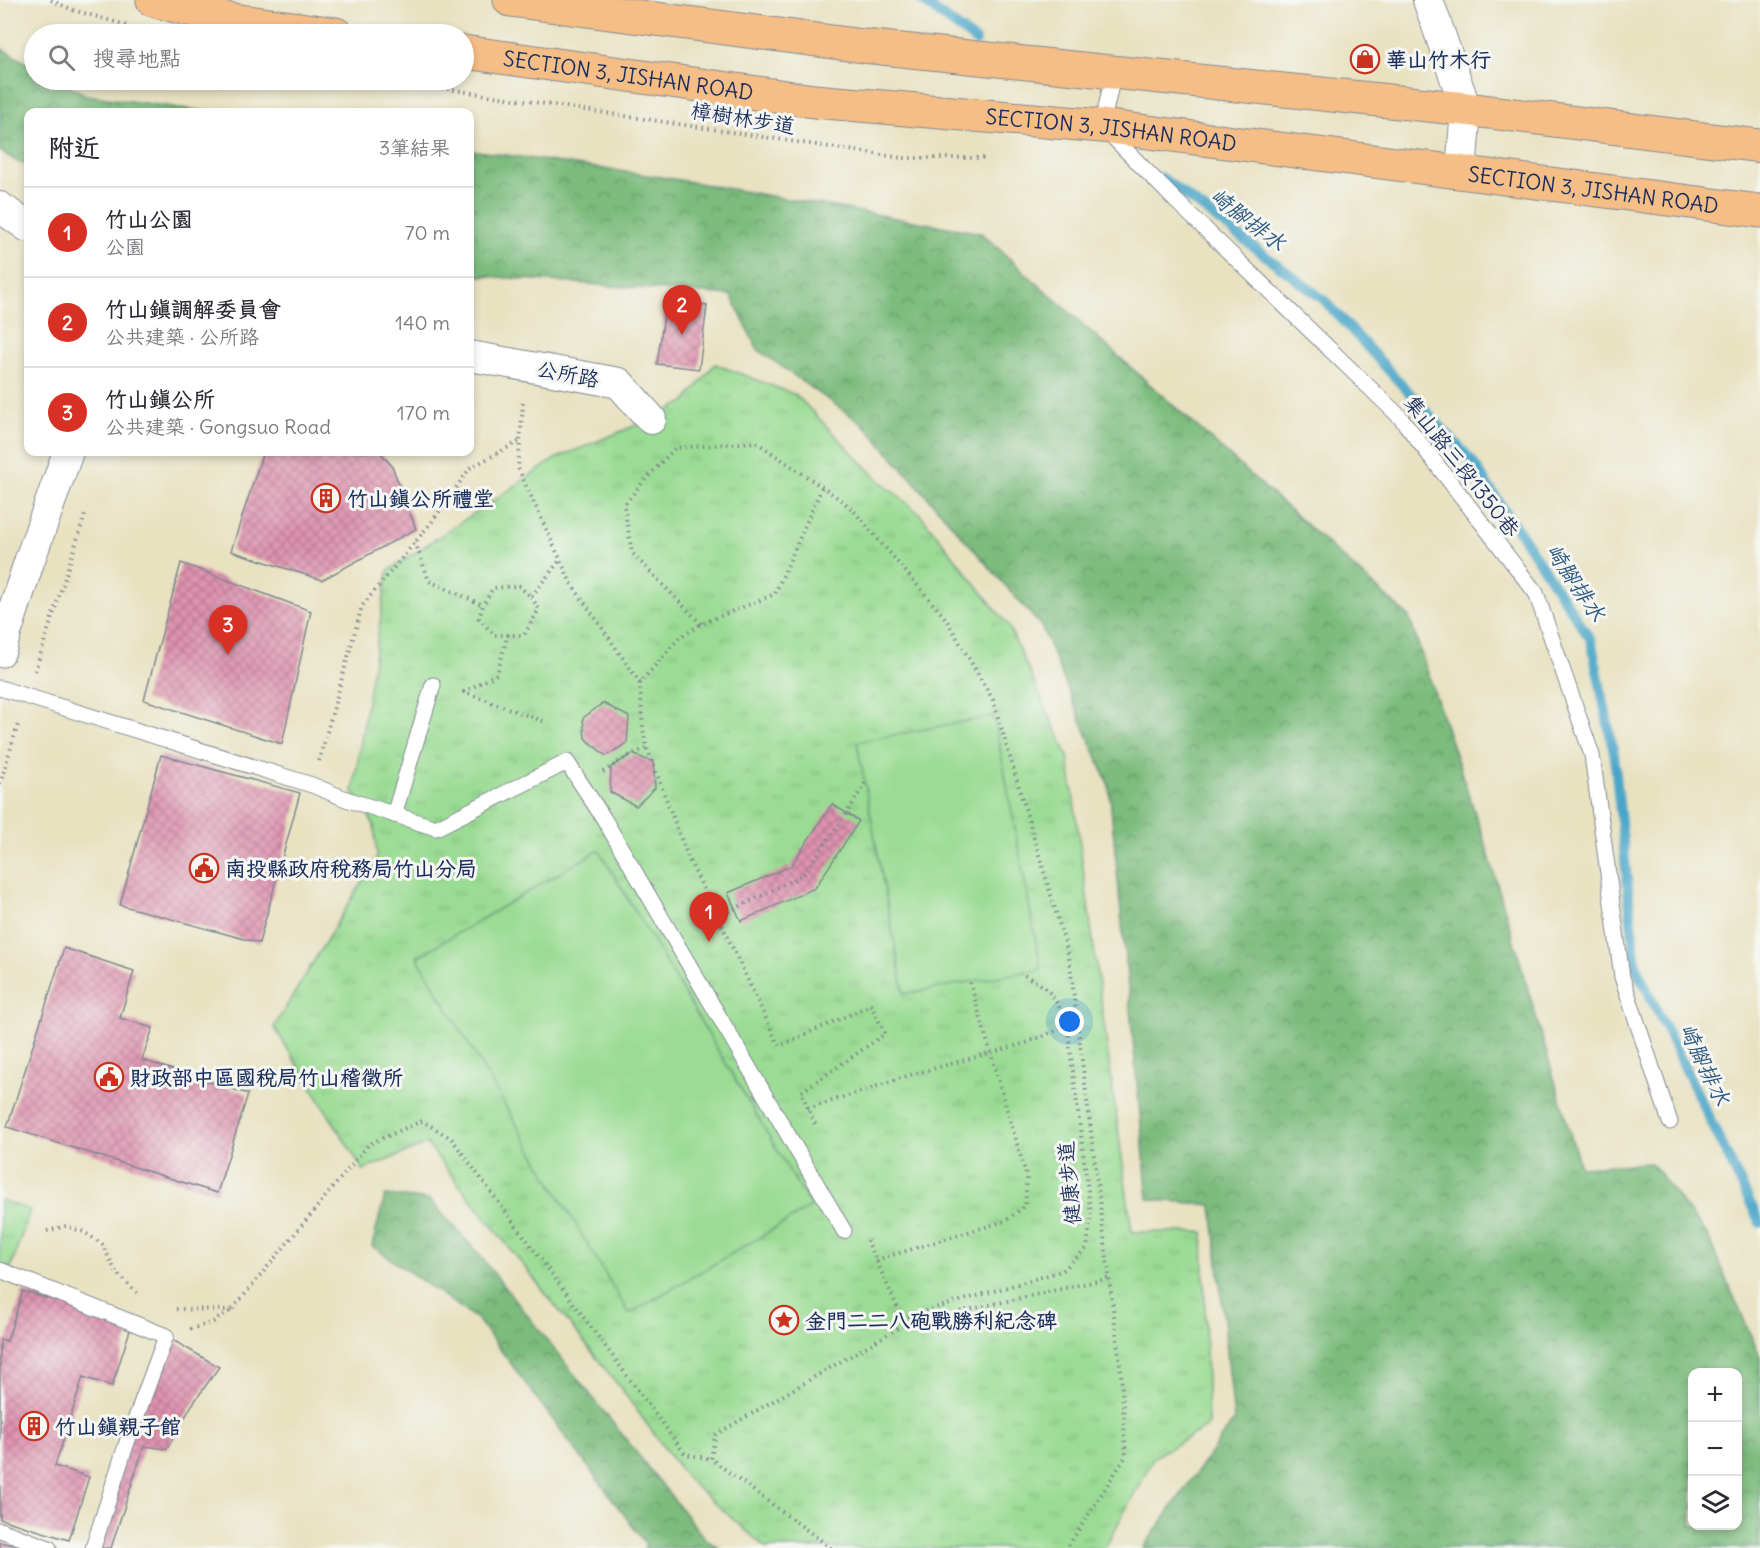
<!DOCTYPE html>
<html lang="zh-TW">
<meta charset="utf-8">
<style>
:root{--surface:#fff;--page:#f2f2f3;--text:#2b2b33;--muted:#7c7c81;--line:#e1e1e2;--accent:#d93025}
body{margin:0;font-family:Delius,"LXGW WenKai TC",sans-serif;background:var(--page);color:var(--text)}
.controls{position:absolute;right:18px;bottom:18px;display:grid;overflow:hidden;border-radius:12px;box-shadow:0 3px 9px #0003}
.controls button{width:54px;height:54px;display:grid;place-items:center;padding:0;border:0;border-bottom:2px solid var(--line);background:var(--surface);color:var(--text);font:30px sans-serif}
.you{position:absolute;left:1070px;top:1022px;width:21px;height:21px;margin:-15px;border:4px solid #fff;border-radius:50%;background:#1a73e8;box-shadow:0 0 0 9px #1a73e833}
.badge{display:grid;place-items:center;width:39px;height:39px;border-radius:50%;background:var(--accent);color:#fff;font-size:20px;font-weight:700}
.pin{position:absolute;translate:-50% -50px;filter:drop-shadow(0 2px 3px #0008)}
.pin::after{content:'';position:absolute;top:32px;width:21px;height:18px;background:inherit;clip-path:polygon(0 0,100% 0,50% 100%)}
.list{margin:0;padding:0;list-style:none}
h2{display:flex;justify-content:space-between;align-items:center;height:78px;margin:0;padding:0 24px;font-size:26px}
h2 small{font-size:20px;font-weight:400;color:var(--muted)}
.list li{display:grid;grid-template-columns:39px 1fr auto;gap:18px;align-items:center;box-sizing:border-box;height:90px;padding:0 24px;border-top:2px solid var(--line)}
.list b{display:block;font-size:22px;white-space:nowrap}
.list p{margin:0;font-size:20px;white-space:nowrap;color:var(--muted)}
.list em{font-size:20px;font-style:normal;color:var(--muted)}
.icon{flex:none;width:33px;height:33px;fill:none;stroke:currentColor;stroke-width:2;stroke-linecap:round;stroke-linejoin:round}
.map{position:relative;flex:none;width:1760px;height:1548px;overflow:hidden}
.search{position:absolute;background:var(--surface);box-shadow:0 3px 9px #0003;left:24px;top:24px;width:450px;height:66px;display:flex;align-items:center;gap:15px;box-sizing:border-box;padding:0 21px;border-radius:33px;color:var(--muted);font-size:22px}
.panel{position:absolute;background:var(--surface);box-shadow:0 3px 9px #0003;left:24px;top:108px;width:450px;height:348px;border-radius:12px}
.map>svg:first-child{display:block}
.grass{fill:url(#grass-tufts);stroke:#5a8678;stroke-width:1.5}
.forest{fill:url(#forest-crowns);stroke:#4b766e;stroke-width:1.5;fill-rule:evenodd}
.garden{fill:#9adc93;stroke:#5a8678;stroke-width:1.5}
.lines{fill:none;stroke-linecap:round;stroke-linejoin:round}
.stream{stroke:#49a6c8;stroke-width:10}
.building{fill:url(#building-cross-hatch)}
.service-casing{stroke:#828890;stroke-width:17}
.minor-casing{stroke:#828890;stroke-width:32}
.primary-casing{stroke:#828890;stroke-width:35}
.path{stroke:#828890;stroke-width:4;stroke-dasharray:1.5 4.5;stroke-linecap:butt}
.service{stroke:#fff;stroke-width:15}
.minor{stroke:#fff;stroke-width:30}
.primary{stroke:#f6be87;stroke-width:33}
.labels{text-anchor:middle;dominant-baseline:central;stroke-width:6;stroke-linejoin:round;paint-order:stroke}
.poi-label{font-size:21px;font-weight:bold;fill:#1b2f5e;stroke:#f6f6f2;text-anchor:start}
.street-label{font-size:21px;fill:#1b2f5e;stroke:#f6f6f2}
.water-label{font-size:22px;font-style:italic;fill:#2b5983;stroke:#f6f6f2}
</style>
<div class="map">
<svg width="1760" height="1548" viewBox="0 0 1760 1548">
<defs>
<pattern id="grass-tufts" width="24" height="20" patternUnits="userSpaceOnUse" patternTransform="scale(1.5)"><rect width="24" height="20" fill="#9adc93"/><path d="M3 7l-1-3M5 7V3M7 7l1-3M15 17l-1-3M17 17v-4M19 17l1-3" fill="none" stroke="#84bd81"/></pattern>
<pattern id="forest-crowns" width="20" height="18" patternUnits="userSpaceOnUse" patternTransform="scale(1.5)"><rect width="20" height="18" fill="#7bbc7d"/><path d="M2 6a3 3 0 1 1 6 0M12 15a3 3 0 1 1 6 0" fill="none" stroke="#64996a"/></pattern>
<pattern id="building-cross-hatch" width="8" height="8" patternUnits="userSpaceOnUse" patternTransform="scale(1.5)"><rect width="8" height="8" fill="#df93af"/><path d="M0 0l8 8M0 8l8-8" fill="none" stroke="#b47892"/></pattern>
</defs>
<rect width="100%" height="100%" fill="#f6f6f2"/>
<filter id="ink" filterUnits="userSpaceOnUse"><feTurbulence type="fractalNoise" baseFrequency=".0167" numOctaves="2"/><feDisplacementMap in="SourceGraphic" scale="12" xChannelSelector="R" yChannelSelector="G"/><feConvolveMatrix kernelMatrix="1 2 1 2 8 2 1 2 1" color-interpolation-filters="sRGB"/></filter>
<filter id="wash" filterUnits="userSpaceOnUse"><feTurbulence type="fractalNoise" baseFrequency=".008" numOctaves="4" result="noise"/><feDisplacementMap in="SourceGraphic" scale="24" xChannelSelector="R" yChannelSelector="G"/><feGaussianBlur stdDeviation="1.35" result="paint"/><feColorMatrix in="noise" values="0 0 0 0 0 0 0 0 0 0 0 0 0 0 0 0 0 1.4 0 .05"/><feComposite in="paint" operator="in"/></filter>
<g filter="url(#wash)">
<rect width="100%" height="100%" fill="#e8e2c1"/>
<g class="grass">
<polygon points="715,364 796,395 879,480 920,514 1008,625 1068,756 1132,1232 1203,1232 1208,1426 1154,1457 1105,1548 766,1548 687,1479 622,1390 427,1144 363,1170 274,1027 377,857 374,825 353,791 388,571 555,459 651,419 685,402"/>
<polygon points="0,1200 30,1210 9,1273 0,1270"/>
</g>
<g class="forest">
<polygon points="0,48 34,67 34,80 58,80 86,95 210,112 28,112 28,164 18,162 0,151"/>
<path d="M470 150 668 178 981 233 1409 617 1487 849 1580 1167 1651 1163 1707 1235 1760 1357V1548H1143L1234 1420 1212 1205 1148 1199 1109 786 1041 626 865 426 757 349 731 295 470 275ZM1738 1372V1526H1692V1372Z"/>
<polygon points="385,1195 430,1200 477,1252 705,1539 719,1548 644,1548 646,1544 478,1320 372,1246"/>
</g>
<g class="garden">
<polygon points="994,716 1041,969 904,994 857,742"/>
<polygon points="599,850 811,1207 629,1314 417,957"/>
</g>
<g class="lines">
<g class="stream">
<polyline points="921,0 976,41"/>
<polyline points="1161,177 1324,300 1472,461 1591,640 1614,754 1636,967 1760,1223"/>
</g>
</g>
<g id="blocks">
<g class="building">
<polygon points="666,301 707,306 699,369 657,364"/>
<polygon points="263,452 380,452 392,466 416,529 322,580 231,551"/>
<polygon points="181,563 311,611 282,744 144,700"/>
<polygon points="603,703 629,717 627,743 606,756 585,738 583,718"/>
<polygon points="632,754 653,762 655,788 636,806 610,792 611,767"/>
<polygon points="161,755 300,793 259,943 120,905"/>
<polygon points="832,804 859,821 815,888 741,921 728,893 791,866"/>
<polygon points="64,948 134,971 120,1018 153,1028 142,1060 248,1094 217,1193 7,1127"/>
<polygon points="23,1291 132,1324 112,1386 83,1377 55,1466 89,1477 69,1540 0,1519 0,1339 7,1341"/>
<polygon points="166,1336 219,1367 192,1405 167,1449 144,1446 111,1548 93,1548"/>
<polygon points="0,1542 21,1547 21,1548 0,1548"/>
</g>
</g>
</g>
<g filter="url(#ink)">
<use href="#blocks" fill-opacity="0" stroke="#828890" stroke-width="1.5"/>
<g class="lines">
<g class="service-casing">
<g id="service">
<polyline points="1114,71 1102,126 1175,200 1400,417 1536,593 1592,755 1622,977 1670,1122"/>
<polyline points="0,688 312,785 346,799 436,828 567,762 604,819 844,1231"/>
<polyline points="394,815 433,685"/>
<polyline points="0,1270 166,1336 126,1445 93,1548"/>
<polyline points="0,1530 49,1548"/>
</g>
</g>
<g class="minor-casing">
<g id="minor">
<polyline points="1428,0 1466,109 1461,172"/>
<polyline points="0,207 28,227"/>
<polyline points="470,356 619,383 651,419"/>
<polyline points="0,652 29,562 68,452"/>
</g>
</g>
<g class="primary-casing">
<g id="primary">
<polyline points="153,0 226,19 336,34"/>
<polyline points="510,0 863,46 1466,109 1760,146"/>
<path id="s1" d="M464 52 814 101 1102 126 1760 211"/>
</g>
</g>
<g class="path">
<polyline points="51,0 73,10 126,25"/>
<polyline points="388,80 902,158 988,158"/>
<polyline points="523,403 518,468 571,583 640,683"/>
<polyline points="415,542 429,581 483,605"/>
<polyline points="531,597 539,609 524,635 494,635 479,618 483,605 493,588 519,586 531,597 560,560"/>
<polyline points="701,624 632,553 624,505 643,482 675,448 756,442 844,502 854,511 946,619 993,700 1069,956 1121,1372 1126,1456 1067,1548"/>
<polyline points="508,634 497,674 464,692 548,723"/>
<polyline points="35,671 86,512"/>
<polyline points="319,761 362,606 431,523 470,468 520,441"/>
<polyline points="603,772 632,754 647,748"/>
<polyline points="0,784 19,721"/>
<polyline points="718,917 803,875 847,813 865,783"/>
<polyline points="808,1109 907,1076 1026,1043 1055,1031 1077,1016"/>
<polyline points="815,1124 801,1092 885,1034 871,1005 779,1046 718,917 689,860 647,748 643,730 640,683 679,638 701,624 775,594 822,487"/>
<polyline points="47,1231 66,1226 84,1232 102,1244 116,1272 139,1295"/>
<polyline points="867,1240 905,1324"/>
<polyline points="876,1260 1005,1221 1025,1206 1027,1178 970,982"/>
<polyline points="176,1309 232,1310"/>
<path d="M902 1318 1062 1271 1087 1248 1091 1215 1067 1024C1053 993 1050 988 1020 973"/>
<polyline points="190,1329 213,1322 232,1310 369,1144 422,1121 451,1138 685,1454 711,1459"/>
<polyline points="831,1548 711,1459 715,1435 905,1324 1110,1278"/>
</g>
<use href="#service" class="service"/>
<use href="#minor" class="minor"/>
<use href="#primary" class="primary"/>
</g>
</g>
<defs>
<g id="shop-ring" transform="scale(1.5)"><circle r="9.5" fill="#f6f6f2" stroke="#c8321e" stroke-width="1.5"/><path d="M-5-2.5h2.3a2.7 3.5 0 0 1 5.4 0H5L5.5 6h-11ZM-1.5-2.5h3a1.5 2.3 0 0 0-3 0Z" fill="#c8321e"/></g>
<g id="building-ring" transform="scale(1.5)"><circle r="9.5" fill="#f6f6f2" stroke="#c8321e" stroke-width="1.5"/><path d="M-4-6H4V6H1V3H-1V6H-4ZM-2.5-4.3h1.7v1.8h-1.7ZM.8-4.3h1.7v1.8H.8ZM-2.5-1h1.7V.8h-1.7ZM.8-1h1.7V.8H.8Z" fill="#c8321e"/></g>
<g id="civic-ring" transform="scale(1.5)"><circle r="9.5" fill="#f6f6f2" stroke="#c8321e" stroke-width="1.5"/><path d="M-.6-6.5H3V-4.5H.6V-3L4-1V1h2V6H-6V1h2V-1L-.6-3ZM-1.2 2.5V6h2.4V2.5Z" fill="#c8321e"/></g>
<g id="sight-ring" transform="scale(1.5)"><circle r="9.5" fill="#f6f6f2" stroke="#c8321e" stroke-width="1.5"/><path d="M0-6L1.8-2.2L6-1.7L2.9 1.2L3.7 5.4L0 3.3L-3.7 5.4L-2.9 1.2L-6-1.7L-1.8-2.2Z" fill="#c8321e"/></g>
</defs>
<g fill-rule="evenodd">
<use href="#shop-ring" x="1365" y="59"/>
<use href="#building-ring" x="326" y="498"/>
<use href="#civic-ring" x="204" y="868"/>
<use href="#civic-ring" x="109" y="1077"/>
<use href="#sight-ring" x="784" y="1320"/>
<use href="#building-ring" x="34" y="1426"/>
</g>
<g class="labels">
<g class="poi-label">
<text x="1386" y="59">華山竹木行</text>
<text x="347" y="498">竹山鎮公所禮堂</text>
<text x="225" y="868">南投縣政府稅務局竹山分局</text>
<text x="130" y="1077">財政部中區國稅局竹山稽徵所</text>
<text x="805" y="1320">金門二二八砲戰勝利紀念碑</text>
<text x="55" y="1426">竹山鎮親子館</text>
</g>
<g class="street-label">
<text stroke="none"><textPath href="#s1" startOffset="166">SECTION 3, JISHAN ROAD</textPath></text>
<text transform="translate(743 118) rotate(9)">樟樹林步道</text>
<text stroke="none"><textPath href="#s1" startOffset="652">SECTION 3, JISHAN ROAD</textPath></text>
<text stroke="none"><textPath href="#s1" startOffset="1138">SECTION 3, JISHAN ROAD</textPath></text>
<text transform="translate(568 374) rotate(11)">公所路</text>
<text transform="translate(1462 466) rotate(52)">集山路三段1350巷</text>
<text transform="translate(1069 1183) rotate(-95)">健康步道</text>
</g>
<g class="water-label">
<text transform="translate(1248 219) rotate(37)">崎腳排水</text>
<text transform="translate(1576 582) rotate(56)">崎腳排水</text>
<text transform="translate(1705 1064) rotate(64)">崎腳排水</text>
</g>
</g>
</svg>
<div class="controls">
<button>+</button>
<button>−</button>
<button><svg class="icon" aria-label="layers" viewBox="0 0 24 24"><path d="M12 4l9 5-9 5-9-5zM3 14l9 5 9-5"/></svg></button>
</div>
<div class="you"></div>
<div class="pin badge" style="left:709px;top:942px">1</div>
<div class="pin badge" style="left:682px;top:335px">2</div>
<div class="pin badge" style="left:228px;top:655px">3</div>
<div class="search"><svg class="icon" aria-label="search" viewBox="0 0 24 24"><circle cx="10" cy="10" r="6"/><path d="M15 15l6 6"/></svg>搜尋地點</div>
<section class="panel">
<h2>附近<small>3筆結果</small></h2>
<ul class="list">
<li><span class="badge">1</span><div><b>竹山公園</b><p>公園</p></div><em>70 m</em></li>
<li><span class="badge">2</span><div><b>竹山鎮調解委員會</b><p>公共建築 · 公所路</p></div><em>140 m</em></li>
<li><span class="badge">3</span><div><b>竹山鎮公所</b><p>公共建築 · Gongsuo Road</p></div><em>170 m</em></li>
</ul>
</section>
</div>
